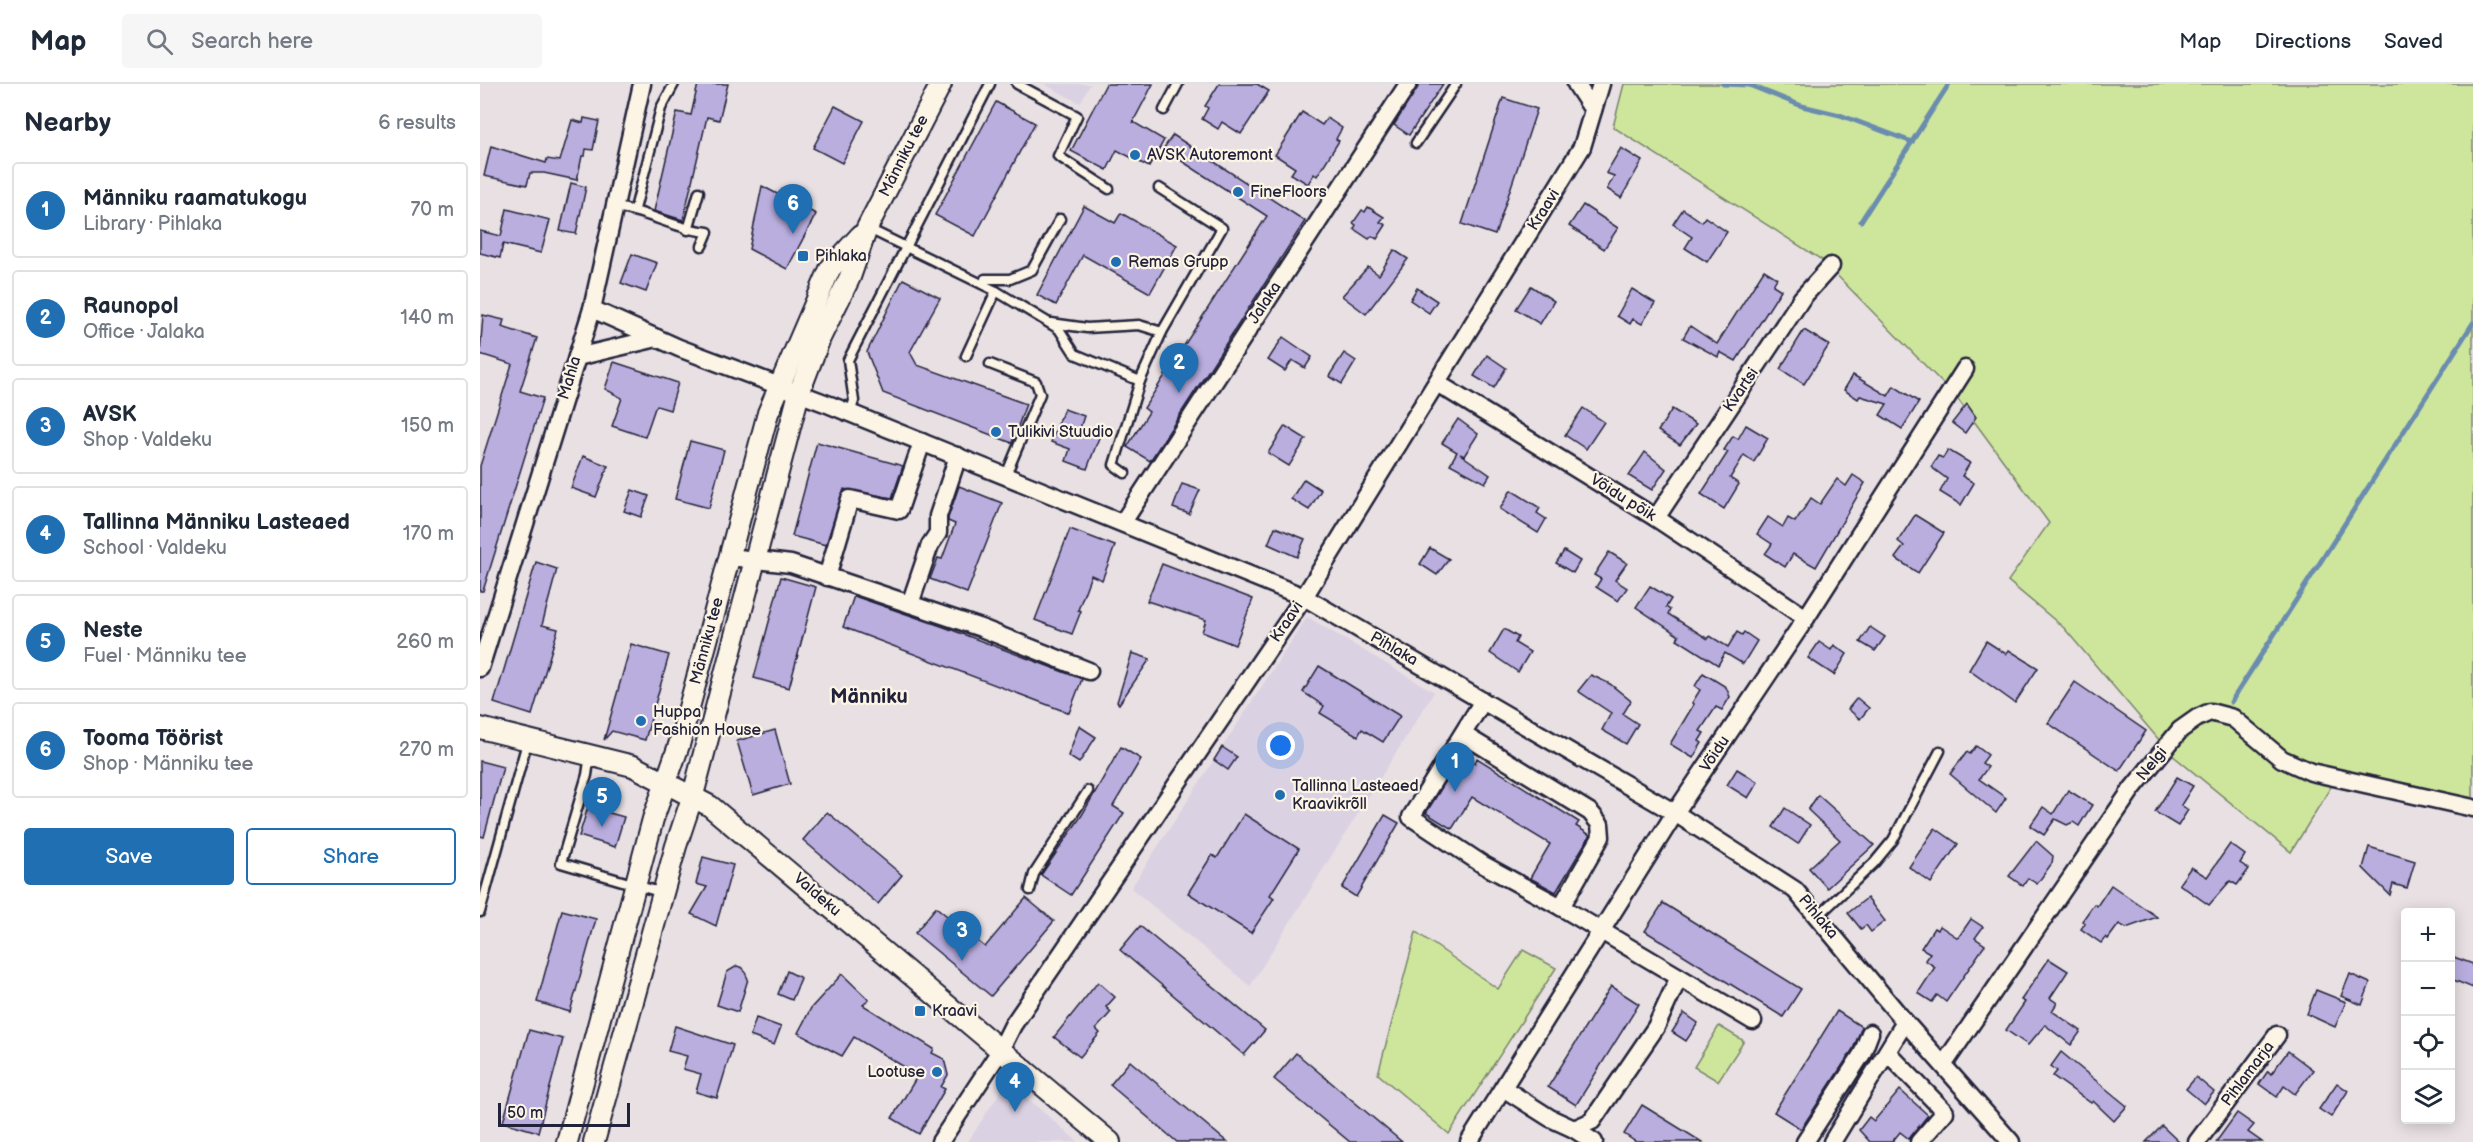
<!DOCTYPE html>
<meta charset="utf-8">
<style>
:root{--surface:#fff;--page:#f6f6f7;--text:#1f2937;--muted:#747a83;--line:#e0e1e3;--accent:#1f6fb2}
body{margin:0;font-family:"Balsamiq Sans",sans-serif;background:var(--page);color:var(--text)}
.controls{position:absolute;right:18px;bottom:18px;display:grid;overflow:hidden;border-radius:6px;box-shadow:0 3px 15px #0003}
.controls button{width:54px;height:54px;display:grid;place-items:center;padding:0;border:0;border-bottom:2px solid var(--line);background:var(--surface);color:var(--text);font:30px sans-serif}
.scale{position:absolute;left:18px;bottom:15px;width:132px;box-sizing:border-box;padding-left:6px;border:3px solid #22223b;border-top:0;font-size:16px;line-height:21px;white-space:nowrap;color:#22223b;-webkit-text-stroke:4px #fcf5e5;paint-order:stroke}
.you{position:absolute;left:801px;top:662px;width:21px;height:21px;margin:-15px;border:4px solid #fff;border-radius:50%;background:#1a73e8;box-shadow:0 0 0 9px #1a73e833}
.badge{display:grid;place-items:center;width:39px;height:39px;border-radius:50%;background:var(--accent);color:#fff;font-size:20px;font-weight:700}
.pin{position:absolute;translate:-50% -50px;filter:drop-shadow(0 2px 3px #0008)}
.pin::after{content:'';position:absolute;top:32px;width:21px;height:18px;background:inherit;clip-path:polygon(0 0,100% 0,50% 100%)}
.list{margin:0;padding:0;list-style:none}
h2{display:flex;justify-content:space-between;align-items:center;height:78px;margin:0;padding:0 24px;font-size:26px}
h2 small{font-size:20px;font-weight:400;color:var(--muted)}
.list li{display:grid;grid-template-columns:39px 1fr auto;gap:18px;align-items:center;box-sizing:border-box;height:96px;margin:0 12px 12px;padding:0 12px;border:2px solid var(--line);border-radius:6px}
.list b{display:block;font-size:22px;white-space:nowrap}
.list p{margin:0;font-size:20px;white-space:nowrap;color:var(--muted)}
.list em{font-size:20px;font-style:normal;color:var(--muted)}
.actions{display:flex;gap:12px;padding:18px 24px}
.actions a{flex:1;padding:14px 0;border:2px solid var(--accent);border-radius:6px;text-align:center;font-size:21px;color:var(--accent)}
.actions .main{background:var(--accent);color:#fff}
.icon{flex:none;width:33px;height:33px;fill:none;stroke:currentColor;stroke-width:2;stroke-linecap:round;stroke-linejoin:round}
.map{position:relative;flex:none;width:1993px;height:1058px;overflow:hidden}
header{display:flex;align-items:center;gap:36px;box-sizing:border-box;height:84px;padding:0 30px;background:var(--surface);border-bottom:2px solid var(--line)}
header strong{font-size:28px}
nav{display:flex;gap:33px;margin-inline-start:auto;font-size:21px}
.search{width:420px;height:54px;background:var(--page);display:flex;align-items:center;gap:15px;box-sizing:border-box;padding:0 21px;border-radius:6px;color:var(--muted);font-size:22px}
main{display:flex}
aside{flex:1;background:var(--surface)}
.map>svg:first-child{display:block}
.built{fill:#dad1e2}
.green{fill:#cee69c;stroke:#78846c;stroke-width:1.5}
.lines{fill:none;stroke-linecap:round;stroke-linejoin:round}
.stream{stroke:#6b8cae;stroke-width:5}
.building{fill:#baaedf;stroke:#22223b;stroke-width:1.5}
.service-casing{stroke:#22223b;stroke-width:13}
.minor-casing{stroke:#22223b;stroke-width:21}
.tertiary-casing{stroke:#22223b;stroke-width:24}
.service{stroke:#fcf5e5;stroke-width:8}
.minor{stroke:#fcf5e5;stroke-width:16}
.tertiary{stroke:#fcf5e5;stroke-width:20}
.poi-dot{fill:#1f6fb2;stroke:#fcf5e5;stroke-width:2}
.labels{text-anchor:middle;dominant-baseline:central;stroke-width:4.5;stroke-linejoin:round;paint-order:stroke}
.poi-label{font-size:16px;fill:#22223b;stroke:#fcf5e5;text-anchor:start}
.street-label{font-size:16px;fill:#22223b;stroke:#fcf5e5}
.quarter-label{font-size:20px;font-weight:bold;fill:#22223b;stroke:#fcf5e5}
</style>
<header>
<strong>Map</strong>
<div class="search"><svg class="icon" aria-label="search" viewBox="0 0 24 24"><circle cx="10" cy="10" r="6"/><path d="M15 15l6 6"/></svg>Search here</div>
<nav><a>Map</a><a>Directions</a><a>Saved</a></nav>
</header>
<main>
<aside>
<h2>Nearby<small>6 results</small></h2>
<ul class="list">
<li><span class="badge">1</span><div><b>Männiku raamatukogu</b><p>Library · Pihlaka</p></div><em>70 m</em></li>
<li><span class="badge">2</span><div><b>Raunopol</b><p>Office · Jalaka</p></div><em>140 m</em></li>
<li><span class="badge">3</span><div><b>AVSK</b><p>Shop · Valdeku</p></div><em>150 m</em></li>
<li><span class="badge">4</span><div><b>Tallinna Männiku Lasteaed</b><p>School · Valdeku</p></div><em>170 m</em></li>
<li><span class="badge">5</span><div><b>Neste</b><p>Fuel · Männiku tee</p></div><em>260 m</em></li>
<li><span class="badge">6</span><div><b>Tooma Töörist</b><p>Shop · Männiku tee</p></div><em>270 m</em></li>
</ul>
<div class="actions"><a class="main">Save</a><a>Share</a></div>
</aside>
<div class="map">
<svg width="1993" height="1058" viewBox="0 0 1993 1058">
<rect width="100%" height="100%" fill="#e8e0e3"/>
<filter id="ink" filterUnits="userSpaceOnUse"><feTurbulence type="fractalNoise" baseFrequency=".0167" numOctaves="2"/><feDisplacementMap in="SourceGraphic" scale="12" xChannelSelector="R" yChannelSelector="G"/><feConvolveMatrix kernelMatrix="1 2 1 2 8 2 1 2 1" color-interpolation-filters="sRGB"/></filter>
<g filter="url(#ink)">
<g class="built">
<polygon points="564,0 610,0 600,19"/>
<polygon points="827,533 954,608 770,902 651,804"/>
<polygon points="527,997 598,1058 488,1058"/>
</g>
<g class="green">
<polygon points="1144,0 1993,0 1993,721 1858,691 1811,768 1691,670 1584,544 1528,497 1569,439 1477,314 1342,176 1133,43"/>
<polygon points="936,848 1018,905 1043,866 1076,884 969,1050 898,990"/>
<polygon points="1239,942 1264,957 1238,997 1214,983"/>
</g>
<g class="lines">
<g class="stream">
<polyline points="1243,0 1269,1 1322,22 1360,31 1432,58"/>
<polyline points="1381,137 1469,0"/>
<polyline points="1751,618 1993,239"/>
</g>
</g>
<g class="building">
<polygon points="218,0 248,0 239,36 227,33 203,136 174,127 197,28 211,31"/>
<polygon points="626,0 673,0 653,38 684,56 669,83 637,66 627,86 591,67"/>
<polygon points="739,0 777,0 789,7 761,50 742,38 738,45 722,35 728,24 725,22"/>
<polygon points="940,0 963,0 929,51 914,41"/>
<polygon points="1023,14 1057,25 1015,151 982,140"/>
<polygon points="516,18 555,39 495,152 455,131"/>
<polygon points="355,22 384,37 362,79 333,64"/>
<polygon points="822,28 842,41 847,34 862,44 856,55 859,57 837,92 834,90 828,100 811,90 815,84 795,71"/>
<polygon points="104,34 119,37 113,66 106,65 105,72 102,72 97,96 64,89 50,89 47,101 4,92 11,62 66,79 67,75 80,77 92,36 103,39"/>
<polygon points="693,51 825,137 670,377 647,363 669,328 664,324 787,132 683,65"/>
<polygon points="1141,64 1162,77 1141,114 1127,105 1134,92 1126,89"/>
<polygon points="91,99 106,103 96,150 80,147"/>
<polygon points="282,102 336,130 307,185 269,165"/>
<polygon points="1103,121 1138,144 1124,165 1089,142"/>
<polygon points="604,122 635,139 641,129 697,161 670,209 603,171 576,221 557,211"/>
<polygon points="888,123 904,133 900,138 906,141 897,155 892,152 889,155 874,145 876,141 873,139 882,126 885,128"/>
<polygon points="27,125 70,136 61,169 23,160 20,174 0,169 0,147 21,152"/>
<polygon points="1203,125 1222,138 1225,133 1247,148 1227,178 1205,164 1212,153 1193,140"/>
<polygon points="914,166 928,175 886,230 862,212 888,183 899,191"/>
<polygon points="152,170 177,179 166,208 141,199"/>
<polygon points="1284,186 1297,194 1293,201 1301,206 1256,277 1240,268 1238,273 1203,254 1210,242 1237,260"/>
<polygon points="423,195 460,214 430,268 437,281 546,320 532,359 403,309 387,268"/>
<polygon points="1051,202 1074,217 1060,240 1036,225"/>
<polygon points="937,204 957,217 949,229 930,216"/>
<polygon points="1152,205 1175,219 1162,240 1153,235 1150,240 1137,232"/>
<polygon points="3,231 24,236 22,243 57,254 40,307 63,314 3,507 0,507 0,382 32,280 0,270"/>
<polygon points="1324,246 1349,261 1324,300 1300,285"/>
<polygon points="803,253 832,273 825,284 812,276 805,287 788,276"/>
<polygon points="864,269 876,277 862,300 849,292"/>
<polygon points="1007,271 1026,284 1014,304 994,292"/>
<polygon points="134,278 198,299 190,326 177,322 175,324 165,353 132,342 142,314 125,305"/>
<polygon points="1373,291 1408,312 1414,302 1439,318 1422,345 1400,331 1407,320 1380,312 1378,315 1364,306"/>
<polygon points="1487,320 1496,333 1485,349 1472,339"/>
<polygon points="1103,324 1124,338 1106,365 1085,351"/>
<polygon points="584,325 604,332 600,344 620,351 607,385 586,377 590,365 571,358"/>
<polygon points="1192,325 1216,340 1200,361 1178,347"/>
<polygon points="978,335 998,350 984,372 980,370 1010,391 1005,399 970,380 977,368 962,359"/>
<polygon points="1266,341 1288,354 1274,378 1264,371 1250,394 1259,400 1244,425 1221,410 1248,368 1244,366 1253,352 1258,355"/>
<polygon points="805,342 826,355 809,382 788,369"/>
<polygon points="210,357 244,366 229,424 195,415"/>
<polygon points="337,358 423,382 412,414 364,405 346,461 312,452"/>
<polygon points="1468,366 1490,379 1482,392 1494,399 1481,421 1460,408 1467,395 1451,383 1458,372 1463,374"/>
<polygon points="1165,368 1186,385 1172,406 1149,392"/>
<polygon points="103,372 128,382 116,413 91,404"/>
<polygon points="1373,391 1385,399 1336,483 1313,470 1305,483 1285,470 1292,460 1277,450 1288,433 1303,443 1308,434 1315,438 1331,414 1340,420 1357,395 1366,402"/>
<polygon points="824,395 841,406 829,426 811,415"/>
<polygon points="702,400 720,406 709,430 693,424"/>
<polygon points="479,402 522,419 487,509 450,495 458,474 462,475 475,440 468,437 468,434"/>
<polygon points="152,406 169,412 161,433 144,427"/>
<polygon points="1031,406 1060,424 1057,429 1066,435 1058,449 1020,425"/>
<polygon points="1435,431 1464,449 1438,489 1415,474 1424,462 1418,457"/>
<polygon points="795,443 825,455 817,473 788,460"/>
<polygon points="590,445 635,462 622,496 611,491 598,526 601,527 592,550 555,536"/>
<polygon points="950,464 969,475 957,491 940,480"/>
<polygon points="1084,467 1100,477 1093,489 1076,479"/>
<polygon points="1129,468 1147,479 1135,496 1147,504 1138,517 1116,503 1121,495 1114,491"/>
<polygon points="56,478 77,485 62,541 78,545 52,631 14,619"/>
<polygon points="682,480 773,515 755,561 722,548 726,536 667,517"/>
<polygon points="301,493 336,503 309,604 274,594"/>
<polygon points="1170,502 1191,515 1186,523 1190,526 1188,530 1228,555 1230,552 1248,563 1257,548 1262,551 1264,548 1277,557 1263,580 1245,569 1238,581 1197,555 1199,552 1156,523"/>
<polygon points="374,512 464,543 602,595 589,629 363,543"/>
<polygon points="1390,543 1405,553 1395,567 1380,558"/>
<polygon points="1024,545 1038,553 1035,559 1050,568 1038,588 1010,569"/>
<polygon points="1506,557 1526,570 1529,566 1558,584 1535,619 1489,586"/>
<polygon points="1339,558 1351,566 1354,561 1367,570 1354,591 1328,574"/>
<polygon points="151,560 189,571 165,656 132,647 124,656"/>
<polygon points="652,569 670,575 639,620 637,618"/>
<polygon points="839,582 920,632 903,658 882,645 878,652 840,629 844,622 823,608"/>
<polygon points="1223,589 1246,603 1250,613 1242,626 1236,623 1220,647 1224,649 1219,657 1222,659 1213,674 1190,660 1214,620 1212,619 1220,606 1215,602"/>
<polygon points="1111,591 1130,600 1151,617 1143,630 1158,640 1146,660 1122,646 1131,629 1098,607"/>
<polygon points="1595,598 1666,647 1639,687 1568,639"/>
<polygon points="1377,614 1389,624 1380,635 1368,625"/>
<polygon points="599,642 616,653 599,679 588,672"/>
<polygon points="295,646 310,700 273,711 257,657"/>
<polygon points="1496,662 1508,671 1502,679 1508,683 1499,695 1526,714 1516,729 1470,690 1487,668 1490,670"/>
<polygon points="641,663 661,675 633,722 644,729 591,811 561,791 602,731"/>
<polygon points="742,663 757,673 748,686 734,676"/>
<polygon points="982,671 995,679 997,674 1099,738 1096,742 1110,751 1076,808 1050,794 1070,760 992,713 972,745 946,729"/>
<polygon points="0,677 23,683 4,753 0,752"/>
<polygon points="1257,685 1278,698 1268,714 1247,701"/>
<polygon points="1697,693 1713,702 1701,721 1708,726 1698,742 1675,728"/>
<polygon points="1588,706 1612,721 1599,742 1593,738 1587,741 1575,735 1564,751 1550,742 1563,723 1573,730"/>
<polygon points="1338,711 1394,761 1347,804 1329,784 1360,756 1328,726"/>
<polygon points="108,723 144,733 135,763 99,752"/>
<polygon points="1305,724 1330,741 1318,760 1293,743"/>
<polygon points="347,728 422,791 398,820 323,756"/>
<polygon points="764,730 819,765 790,811 794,814 771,849 708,809 732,771 737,774"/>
<polygon points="905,731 919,739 876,813 862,804"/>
<polygon points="1455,744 1478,760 1451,799 1429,783"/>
<polygon points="1556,757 1573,772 1572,779 1557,800 1548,794 1543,802 1529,792"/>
<polygon points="1750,760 1765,771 1760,779 1769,785 1757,801 1750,797 1729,821 1699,800 1711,783 1727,793"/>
<polygon points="1889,763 1935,777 1927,804 1913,800 1910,811 1883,784"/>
<polygon points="223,773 253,781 236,842 211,830 227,803 216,800"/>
<polygon points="1631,801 1677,833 1646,844 1639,840 1628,855 1626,853 1621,859 1601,845 1605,839 1602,837 1614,820 1617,822"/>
<polygon points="546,814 574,837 511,912 435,849 456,823 505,863"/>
<polygon points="1387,814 1405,837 1391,848 1386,841 1381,845 1368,829"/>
<polygon points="1183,819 1321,905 1303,933 1165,847"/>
<polygon points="82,826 116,835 90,928 57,918"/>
<polygon points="1491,835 1503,843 1495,854 1505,861 1466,918 1457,911 1452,918 1438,909 1455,883 1445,876 1450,869 1441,864 1454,844 1458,846 1460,842 1478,854"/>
<polygon points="660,842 785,946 764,971 640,866"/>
<polygon points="1971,872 1993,880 1993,904 1971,895"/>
<polygon points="1569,875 1588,887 1570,914 1577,919 1572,927 1601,947 1591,961 1565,941 1548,961 1526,946 1545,918 1541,916"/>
<polygon points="257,882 263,884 268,895 258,928 237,921 247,888"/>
<polygon points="307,887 321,894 312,916 298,910"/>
<polygon points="362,890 389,916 383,921 454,965 452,969 464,975 468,991 461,1003 465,1005 439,1050 412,1034 438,991 374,953 362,972 318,949 331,924"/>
<polygon points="1870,890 1890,899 1882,921 1861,912"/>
<polygon points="618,898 635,913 626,923 631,928 616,945 620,949 600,973 574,953"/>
<polygon points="1131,902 1159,920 1096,1021 1068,1003"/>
<polygon points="1836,906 1866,918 1855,943 1827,930"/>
<polygon points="1357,927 1382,943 1373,965 1321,1045 1294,1028"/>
<polygon points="1204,929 1218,939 1206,957 1192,948"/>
<polygon points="276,934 301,943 294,961 270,952"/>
<polygon points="195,942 253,961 237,1014 216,1008 221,990 203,985 207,972 188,967"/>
<polygon points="49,946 83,955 58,1048 23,1038"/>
<polygon points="1808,967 1833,986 1815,1010 1804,1002 1797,1013 1779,1000 1788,987 1791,990"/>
<polygon points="1581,968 1647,1022 1634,1037 1613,1017 1611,1019 1573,992 1577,987 1571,982"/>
<polygon points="816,969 922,1058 870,1058 794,995"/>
<polygon points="650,977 747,1058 697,1058 630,1001"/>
<polygon points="1716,993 1734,1008 1724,1020 1706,1005"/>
<polygon points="1857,999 1868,1007 1851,1033 1839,1025"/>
<polygon points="1420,1006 1448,1031 1429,1055 1420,1048 1412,1058 1390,1058 1379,1046 1389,1033 1394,1037"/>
<polygon points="1162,1021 1222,1058 1156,1058 1144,1050"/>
<polygon points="1757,1029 1774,1041 1768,1048 1782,1058 1736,1058"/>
<polygon points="1682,1042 1699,1058 1666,1058"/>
</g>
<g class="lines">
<g class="service-casing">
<g id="service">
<polyline points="537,0 597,32 578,72 629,105"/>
<polyline points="684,26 698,0"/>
<polyline points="936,59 976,0"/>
<path d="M135 123C167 127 195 145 228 148L222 162"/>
<polyline points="155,125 181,24 194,0"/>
<polyline points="387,144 516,207 486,272"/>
<polyline points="208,146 219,108"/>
<polyline points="505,195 530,195 552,186 580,135"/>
<polyline points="516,207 579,245 595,270 660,297 682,248 742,144 679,104"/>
<polyline points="571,239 607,244 659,241 682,248"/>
<polyline points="510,280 556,298 560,310 526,391"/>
<polyline points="370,329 374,317 368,276 510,0"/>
<polyline points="645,389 634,381 660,297"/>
<polyline points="110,671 107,691 81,779 183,809"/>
<polyline points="550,806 554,790 608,707"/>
<polyline points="0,828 48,655"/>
<polyline points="1337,833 1394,779 1413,756 1460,667"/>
</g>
</g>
<g class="minor-casing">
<g id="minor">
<polyline points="1096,0 1113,26"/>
<polyline points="112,225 199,264 350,321 824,513 1195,729 1315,806 1425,938 1531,1058"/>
<polyline points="97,273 177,254"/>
<polyline points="957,299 1176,434 1326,534"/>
<polyline points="1176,434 1322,214 1351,182"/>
<polyline points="643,438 928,0"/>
<polyline points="250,473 311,480 501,544 609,587"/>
<polyline points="347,493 370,415 419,426 442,358"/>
<polyline points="430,520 450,461 458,449 458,432 478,372"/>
<polyline points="0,584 112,225 162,0"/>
<polyline points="1003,617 931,733 1002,780 1081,823"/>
<polyline points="984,651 1110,728 1120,740 1121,753 1081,823 1273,937"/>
<polyline points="1407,968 1465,1028 1439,1058"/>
<polyline points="1464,980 1652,705 1700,646 1717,634 1730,628 1753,634 1802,675 1831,688 1993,724"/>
<polyline points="1023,1004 1070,1034 1094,1045 1112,1037 1176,943 1199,893"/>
<polyline points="1094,1045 1114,1058"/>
<polyline points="460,1058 520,967 533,941 824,513 1102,63 1121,0"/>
<polyline points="989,1058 1195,729 1326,534 1485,285"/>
<polyline points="1325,1058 1382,970 1390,949"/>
<polyline points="1352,1058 1425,938"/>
<polyline points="1717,1058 1797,951"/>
</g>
</g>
<g class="tertiary-casing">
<g id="tertiary">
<polyline points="0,644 153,682 230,722 630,1058"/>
<polyline points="87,1058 173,735 199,661 288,329 350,185 380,152"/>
<polyline points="114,1058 196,762 213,711 319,309 340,254 370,193 387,144 461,0"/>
</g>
</g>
<use href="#service" class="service"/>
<use href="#minor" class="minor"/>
<use href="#tertiary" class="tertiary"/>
</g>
</g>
<g class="poi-dot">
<circle cx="655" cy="71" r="6"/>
<circle cx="758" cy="108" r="6"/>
<rect x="317" y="166" width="12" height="12" rx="3"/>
<circle cx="636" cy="178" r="6"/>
<circle cx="516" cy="348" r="6"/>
<circle cx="161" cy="637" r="6"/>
<circle cx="800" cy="711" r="6"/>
<rect x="434" y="921" width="12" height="12" rx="3"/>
<circle cx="457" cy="988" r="6"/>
</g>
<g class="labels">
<g class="poi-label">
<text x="667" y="71">AVSK Autoremont</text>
<text x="770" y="108">FineFloors</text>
<text x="335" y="172">Pihlaka</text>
<text x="648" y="178">Remas Grupp</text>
<text x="528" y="348">Tulikivi Stuudio</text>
<text x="173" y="628">Huppa<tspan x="173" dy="18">Fashion House</tspan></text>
<text x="812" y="702">Tallinna Lasteaed<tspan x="812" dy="18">Kraavikrõll</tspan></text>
<text x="452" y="927">Kraavi</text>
<text x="445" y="988" text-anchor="end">Lootuse</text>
</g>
<g class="street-label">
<text transform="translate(424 72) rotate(-63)">Männiku tee</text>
<text transform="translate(1064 126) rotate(-58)">Kraavi</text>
<text transform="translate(785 219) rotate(-57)">Jalaka</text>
<text transform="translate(90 294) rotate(-73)">Mahla</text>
<text transform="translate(1261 306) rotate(-56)">Kvartsi</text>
<text transform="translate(1143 414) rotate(32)">Võidu põik</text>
<text transform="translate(807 538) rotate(-56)">Kraavi</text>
<text transform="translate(227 557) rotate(-75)">Männiku tee</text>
<text transform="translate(914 565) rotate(30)">Pihlaka</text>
<text transform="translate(1235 670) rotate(-56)">Võidu</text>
<text transform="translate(1672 680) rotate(-51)">Nelgi</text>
<text transform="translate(337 811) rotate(41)">Valdeku</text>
<text transform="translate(1338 833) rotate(50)">Pihlaka</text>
<text transform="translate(1768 990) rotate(-53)">Pihlamarja</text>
</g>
<g class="quarter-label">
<text x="389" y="613">Männiku</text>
</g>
</g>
</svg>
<div class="controls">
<button>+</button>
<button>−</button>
<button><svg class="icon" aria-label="locate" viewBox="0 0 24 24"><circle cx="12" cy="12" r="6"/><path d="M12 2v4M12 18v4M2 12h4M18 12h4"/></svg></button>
<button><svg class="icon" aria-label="layers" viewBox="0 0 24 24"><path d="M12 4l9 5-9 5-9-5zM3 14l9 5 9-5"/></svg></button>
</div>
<div class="scale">50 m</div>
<div class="you"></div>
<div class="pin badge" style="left:975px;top:708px">1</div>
<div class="pin badge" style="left:699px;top:309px">2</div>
<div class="pin badge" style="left:482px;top:877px">3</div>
<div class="pin badge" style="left:535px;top:1028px">4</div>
<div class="pin badge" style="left:122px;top:743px">5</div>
<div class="pin badge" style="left:313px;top:150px">6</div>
</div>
</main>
